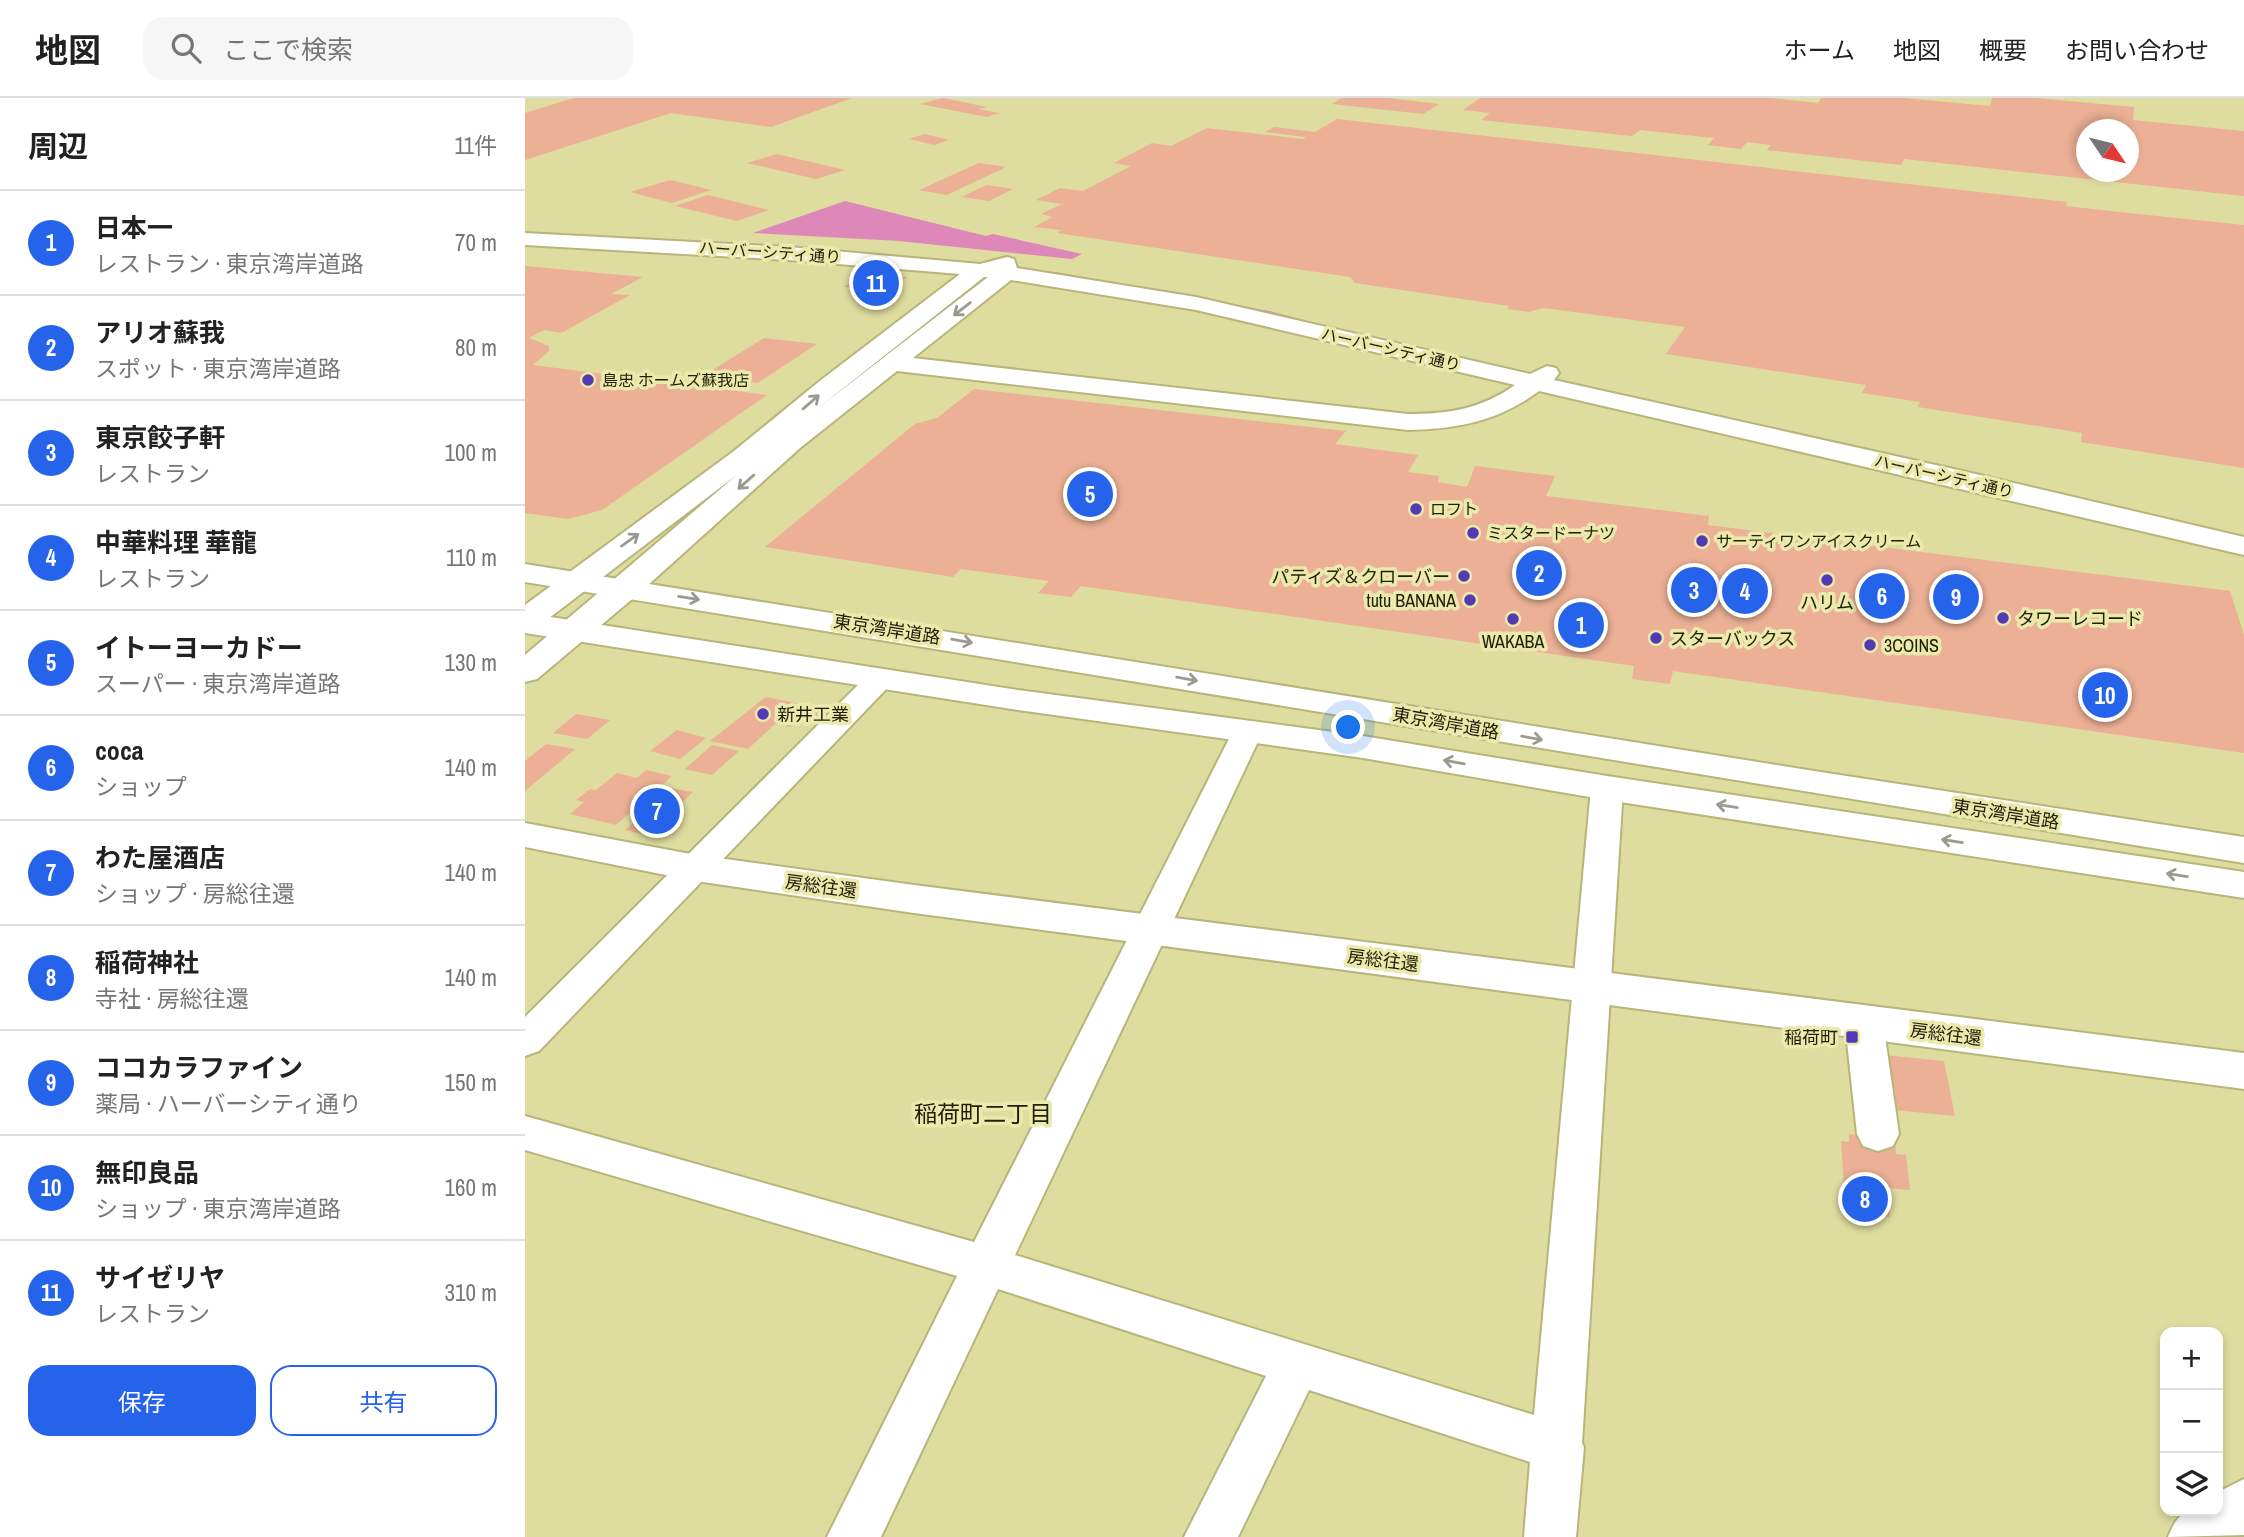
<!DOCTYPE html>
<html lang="ja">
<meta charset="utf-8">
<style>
:root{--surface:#fff;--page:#f6f6f6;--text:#222;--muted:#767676;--line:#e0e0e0;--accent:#2563eb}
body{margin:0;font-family:"Archivo Narrow","Noto Sans JP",sans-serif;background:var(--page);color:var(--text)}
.controls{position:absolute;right:21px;bottom:21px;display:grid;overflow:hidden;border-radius:14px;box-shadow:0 4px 10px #0003}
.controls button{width:63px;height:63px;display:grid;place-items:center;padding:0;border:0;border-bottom:2px solid var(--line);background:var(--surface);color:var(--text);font:35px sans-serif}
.compass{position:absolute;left:1551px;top:21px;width:63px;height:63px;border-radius:50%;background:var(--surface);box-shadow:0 4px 10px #0003;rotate:125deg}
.you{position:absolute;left:824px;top:630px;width:24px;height:24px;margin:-18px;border:5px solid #fff;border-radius:50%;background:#1a73e8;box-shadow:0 0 0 10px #1a73e833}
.badge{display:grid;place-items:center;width:46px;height:46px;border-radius:50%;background:var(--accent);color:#fff;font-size:23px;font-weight:700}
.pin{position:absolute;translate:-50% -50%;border:4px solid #fff;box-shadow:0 2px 7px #0006}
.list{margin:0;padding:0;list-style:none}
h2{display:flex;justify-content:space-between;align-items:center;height:91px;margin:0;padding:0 28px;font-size:30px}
h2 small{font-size:23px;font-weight:400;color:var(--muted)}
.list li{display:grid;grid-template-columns:46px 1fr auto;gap:21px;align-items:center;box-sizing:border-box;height:105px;padding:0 28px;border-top:2px solid var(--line)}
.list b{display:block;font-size:26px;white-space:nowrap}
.list p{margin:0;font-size:23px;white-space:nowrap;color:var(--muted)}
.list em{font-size:23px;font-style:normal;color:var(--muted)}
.actions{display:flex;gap:14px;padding:21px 28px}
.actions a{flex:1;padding:16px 0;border:2px solid var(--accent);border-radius:21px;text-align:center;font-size:24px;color:var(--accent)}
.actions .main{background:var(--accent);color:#fff}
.icon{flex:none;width:38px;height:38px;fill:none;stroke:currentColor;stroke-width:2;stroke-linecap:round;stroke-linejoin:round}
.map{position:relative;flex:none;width:1719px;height:1439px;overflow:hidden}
header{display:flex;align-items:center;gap:42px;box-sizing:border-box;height:98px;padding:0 35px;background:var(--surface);border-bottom:2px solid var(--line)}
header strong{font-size:33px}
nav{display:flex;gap:38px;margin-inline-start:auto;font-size:24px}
.search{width:490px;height:63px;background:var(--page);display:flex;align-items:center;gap:18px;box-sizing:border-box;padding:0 24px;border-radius:21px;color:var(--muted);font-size:26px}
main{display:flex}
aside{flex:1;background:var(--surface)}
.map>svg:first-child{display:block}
.green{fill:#de88b9}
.building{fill:#ebb095;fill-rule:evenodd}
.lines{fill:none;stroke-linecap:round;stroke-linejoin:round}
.street-casing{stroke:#b7b579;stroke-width:4}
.secondary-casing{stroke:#b7b579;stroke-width:4}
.highway-casing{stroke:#b7b579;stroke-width:4}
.street{fill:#fff;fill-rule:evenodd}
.secondary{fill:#fff;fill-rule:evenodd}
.highway{fill:#fff;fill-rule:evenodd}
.oneway{stroke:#9a9a8f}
.poi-dot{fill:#523ab2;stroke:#ebe9ac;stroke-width:2.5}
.labels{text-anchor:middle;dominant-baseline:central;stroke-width:7;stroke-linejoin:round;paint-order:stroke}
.far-street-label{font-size:16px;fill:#1f1e06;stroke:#ebe9ac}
.far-poi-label{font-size:16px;fill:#1f1e06;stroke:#ebe9ac;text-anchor:start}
.poi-label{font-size:18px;fill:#1f1e06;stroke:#ebe9ac;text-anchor:start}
.street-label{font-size:18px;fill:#1f1e06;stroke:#ebe9ac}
.near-neighbourhood-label{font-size:23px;fill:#1f1e06;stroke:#ebe9ac}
</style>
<header>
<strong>地図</strong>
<div class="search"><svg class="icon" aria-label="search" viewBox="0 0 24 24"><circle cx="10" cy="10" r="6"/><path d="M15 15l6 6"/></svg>ここで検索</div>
<nav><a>ホーム</a><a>地図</a><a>概要</a><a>お問い合わせ</a></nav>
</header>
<main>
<aside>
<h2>周辺<small>11件</small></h2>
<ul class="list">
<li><span class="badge">1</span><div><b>日本一</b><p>レストラン · 東京湾岸道路</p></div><em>70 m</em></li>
<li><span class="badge">2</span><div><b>アリオ蘇我</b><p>スポット · 東京湾岸道路</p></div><em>80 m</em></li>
<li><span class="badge">3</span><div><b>東京餃子軒</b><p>レストラン</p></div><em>100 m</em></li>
<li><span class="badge">4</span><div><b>中華料理 華龍</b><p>レストラン</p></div><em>110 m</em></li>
<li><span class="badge">5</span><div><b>イトーヨーカドー</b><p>スーパー · 東京湾岸道路</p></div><em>130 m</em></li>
<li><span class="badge">6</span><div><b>coca</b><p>ショップ</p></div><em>140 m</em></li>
<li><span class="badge">7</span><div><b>わた屋酒店</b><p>ショップ · 房総往還</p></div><em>140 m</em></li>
<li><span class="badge">8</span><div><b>稲荷神社</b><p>寺社 · 房総往還</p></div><em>140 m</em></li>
<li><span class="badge">9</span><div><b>ココカラファイン</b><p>薬局 · ハーバーシティ通り</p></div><em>150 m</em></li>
<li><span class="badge">10</span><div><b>無印良品</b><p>ショップ · 東京湾岸道路</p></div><em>160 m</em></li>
<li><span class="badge">11</span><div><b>サイゼリヤ</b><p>レストラン</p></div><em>310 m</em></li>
</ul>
<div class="actions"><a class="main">保存</a><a>共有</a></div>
</aside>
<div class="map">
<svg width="1719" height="1439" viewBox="0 0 1719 1439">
<rect width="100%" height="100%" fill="#dedc9f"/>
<g class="green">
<polygon points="320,103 461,138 468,136 557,156 547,161 374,143 228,135"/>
<polygon points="531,174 744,213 886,250 523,175"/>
</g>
<g class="building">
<polygon points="49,0 327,0 246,29 146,15 0,62 0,15"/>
<polygon points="418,0 462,9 453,11 474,15 462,19 395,6"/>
<polygon points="817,0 863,0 914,6 898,16 807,6"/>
<path d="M955 0H1245L1293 5 1296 0H1379L1465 8 1467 0H1511L1609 9 1608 22 1719 33V98L1379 61 1376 67 1242 52 1246 47 1222 44 1216 51 1183 47 1189 40 1115 32 1107 38 956 22 965 15 938 12ZM1562 32H1604V74H1562Z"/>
<polygon points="812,21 1542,104 1541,108 1585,113 1719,127 1719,370 1556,344 1557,335 1393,309 1395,304 1337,295 1341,287 1141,256 1160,229 1019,210 1004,214 982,211 984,208 830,185 825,179 532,135 536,132 509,129 528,119 516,116 537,106 511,102 535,90 558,93 606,68 589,65 627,45 646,48 682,30 778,41 781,39 740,34 749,29 790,34"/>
<polygon points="400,36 424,42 409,47 384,41"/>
<polygon points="252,56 320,72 291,81 222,65"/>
<polygon points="454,65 481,69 422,97 394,92"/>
<polygon points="145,82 186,92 147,105 105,94"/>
<polygon points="461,87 488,91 464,103 437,99"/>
<polygon points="183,97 244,112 212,123 150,108"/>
<polygon points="0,168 118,179 86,196 105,197 36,235 19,232 4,240 24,248 24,253 8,267 242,297 77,412 43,421 0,415"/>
<polygon points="341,175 382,179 361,193 319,189"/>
<polygon points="239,240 292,246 233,285 178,278"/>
<polygon points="449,291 821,333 810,346 893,357 883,374 914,378 913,384 942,389 950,368 1030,378 1021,398 1184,418 1183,427 1705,493 1719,537 1719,655 1148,573 1145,586 1107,581 1109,568 556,488 546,499 513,495 524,483 436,471 428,479 240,449 390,326 412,320"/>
<polygon points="241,599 306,612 297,621 288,619 281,625 273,623 266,629 250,626 223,651 185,643"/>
<polygon points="51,616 85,622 62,641 28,635"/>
<polygon points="152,632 181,640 155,661 125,653"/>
<polygon points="21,646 50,651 0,693 0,663"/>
<polygon points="187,647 214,653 187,677 160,671"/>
<polygon points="121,672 147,678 91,727 45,716 59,704 51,702 65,691 71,692 92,675 112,680"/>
<polygon points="146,690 168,694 122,737 100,732"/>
<polygon points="1360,957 1419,963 1430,1018 1368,1012"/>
<polygon points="1324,1036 1370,1041 1371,1056 1381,1057 1385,1092 1361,1090 1365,1119 1333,1114 1330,1091 1319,1089 1316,1043 1324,1044"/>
</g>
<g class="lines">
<g class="street-casing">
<g id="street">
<polygon points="356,571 366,574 371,580 366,586 14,953 0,958 0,919 346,574"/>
<polygon points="723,624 734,626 738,633 490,1157 1009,1317 1066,690 1071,683 1082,680 1093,683 1098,690 1057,1345 1059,1349 1051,1439 999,1439 1005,1364 784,1292 713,1439 659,1439 741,1278 473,1191 356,1439 302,1439 432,1178 0,1052 0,1018 449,1144 708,633 712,626"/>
<polygon points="1339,911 1353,915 1358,925 1374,1036 1368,1048 1353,1053 1338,1048 1332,1036 1320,925 1325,915"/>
<path d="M1719 1381V1437L1643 1439C1655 1409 1663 1413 1693 1413V1394Z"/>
</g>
</g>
<g class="secondary-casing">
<g id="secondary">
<path d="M0 135 264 149 455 166 482 159 489 161 492 170 671 199 1005 276 1022 268 1031 270 1034 275 1029 282 1442 374 1719 439V457L1014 293C974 323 933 331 883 332L372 273 275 350 112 497 12 581 0 584V557L213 376 11 530 0 533V507L209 353 296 282 435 176 264 162 0 147ZM459 179H463L288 314ZM486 182 671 212 990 287C956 311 924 316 883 316L388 260Z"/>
<polygon points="0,725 171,757 389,787 1719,955 1719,991 389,815 171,783 0,749"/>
</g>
</g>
<g class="highway-casing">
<g id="highway">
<polygon points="0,466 1289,673 1719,739 1719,765 0,484"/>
<polygon points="0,515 493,592 838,638 1082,678 1719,774 1719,800 1082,702 838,660 493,612 0,535"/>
</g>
</g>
<use href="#street" class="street"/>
<use href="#secondary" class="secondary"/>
<use href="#highway" class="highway"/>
</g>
<defs><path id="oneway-shaft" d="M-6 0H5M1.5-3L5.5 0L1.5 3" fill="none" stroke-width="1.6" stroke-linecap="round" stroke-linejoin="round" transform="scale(1.75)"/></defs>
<g class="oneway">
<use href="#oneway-shaft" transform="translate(437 211) rotate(142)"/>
<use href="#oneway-shaft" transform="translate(286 304) rotate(-41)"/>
<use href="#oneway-shaft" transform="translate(221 384) rotate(138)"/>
<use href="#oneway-shaft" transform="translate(105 442) rotate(-36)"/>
<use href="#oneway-shaft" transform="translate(164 500) rotate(9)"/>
<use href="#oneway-shaft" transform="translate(437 543) rotate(10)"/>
<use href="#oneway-shaft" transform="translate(662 581) rotate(10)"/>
<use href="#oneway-shaft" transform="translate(1007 640) rotate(10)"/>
<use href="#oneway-shaft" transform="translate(929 664) rotate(-170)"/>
<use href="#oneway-shaft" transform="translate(1202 708) rotate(-171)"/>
<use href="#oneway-shaft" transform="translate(1427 743) rotate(-171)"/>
<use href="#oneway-shaft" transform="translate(1652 777) rotate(-171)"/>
</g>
<g class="poi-dot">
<circle cx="63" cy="282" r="7"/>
<circle cx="891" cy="411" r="7"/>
<circle cx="948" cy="435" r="7"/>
<circle cx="1177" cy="443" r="7"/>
<circle cx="939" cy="478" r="7"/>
<circle cx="1302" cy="482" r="7"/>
<circle cx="945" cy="502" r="7"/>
<circle cx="1478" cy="520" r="7"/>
<circle cx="988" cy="521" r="7"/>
<circle cx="1131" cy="540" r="7"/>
<circle cx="1345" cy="547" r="7"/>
<circle cx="238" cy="616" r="7"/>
<rect x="1320" y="932" width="14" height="14" rx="3.5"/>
</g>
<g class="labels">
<g class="far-street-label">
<text transform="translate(245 154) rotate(4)">ハーバーシティ通り</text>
<text transform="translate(866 251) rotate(13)">ハーバーシティ通り</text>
<text transform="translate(1419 378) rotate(13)">ハーバーシティ通り</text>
</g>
<g class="far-poi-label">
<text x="77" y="282">島忠 ホームズ蘇我店</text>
<text x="905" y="411">ロフト</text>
<text x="962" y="435">ミスタードーナツ</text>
<text x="1191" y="443">サーティワンアイスクリーム</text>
</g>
<g class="poi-label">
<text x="925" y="478" text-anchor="end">パティズ＆クローバー</text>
<text x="931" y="502" text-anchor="end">tutu BANANA</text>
<text x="1302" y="504" text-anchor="middle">ハリム</text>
<text x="1492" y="520">タワーレコード</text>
<text x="1145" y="540">スターバックス</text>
<text x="988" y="543" text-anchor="middle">WAKABA</text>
<text x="1359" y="547">3COINS</text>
<text x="252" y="616">新井工業</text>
<text x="1313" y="939" text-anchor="end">稲荷町</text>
</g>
<g class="street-label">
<text transform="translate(362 531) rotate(9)">東京湾岸道路</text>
<text transform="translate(921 625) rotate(10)">東京湾岸道路</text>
<text transform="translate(1481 716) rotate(9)">東京湾岸道路</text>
<text transform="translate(296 788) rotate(8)">房総往還</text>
<text transform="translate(858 862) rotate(7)">房総往還</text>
<text transform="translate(1421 936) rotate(7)">房総往還</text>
</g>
<g class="near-neighbourhood-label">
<text x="458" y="1015">稲荷町二丁目</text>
</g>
</g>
</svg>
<div class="controls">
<button>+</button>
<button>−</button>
<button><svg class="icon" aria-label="layers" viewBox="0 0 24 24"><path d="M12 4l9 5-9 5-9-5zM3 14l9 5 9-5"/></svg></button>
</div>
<svg class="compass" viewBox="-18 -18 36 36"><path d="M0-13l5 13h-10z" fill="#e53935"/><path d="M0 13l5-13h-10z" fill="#767676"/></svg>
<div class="you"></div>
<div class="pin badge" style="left:1056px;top:527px">1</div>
<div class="pin badge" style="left:1014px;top:475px">2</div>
<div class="pin badge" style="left:1169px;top:492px">3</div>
<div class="pin badge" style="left:1220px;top:493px">4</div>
<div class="pin badge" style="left:565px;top:396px">5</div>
<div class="pin badge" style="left:1357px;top:498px">6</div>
<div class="pin badge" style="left:132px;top:713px">7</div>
<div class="pin badge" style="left:1340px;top:1101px">8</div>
<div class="pin badge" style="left:1431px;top:499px">9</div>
<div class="pin badge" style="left:1580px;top:597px">10</div>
<div class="pin badge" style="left:351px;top:185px">11</div>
</div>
</main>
